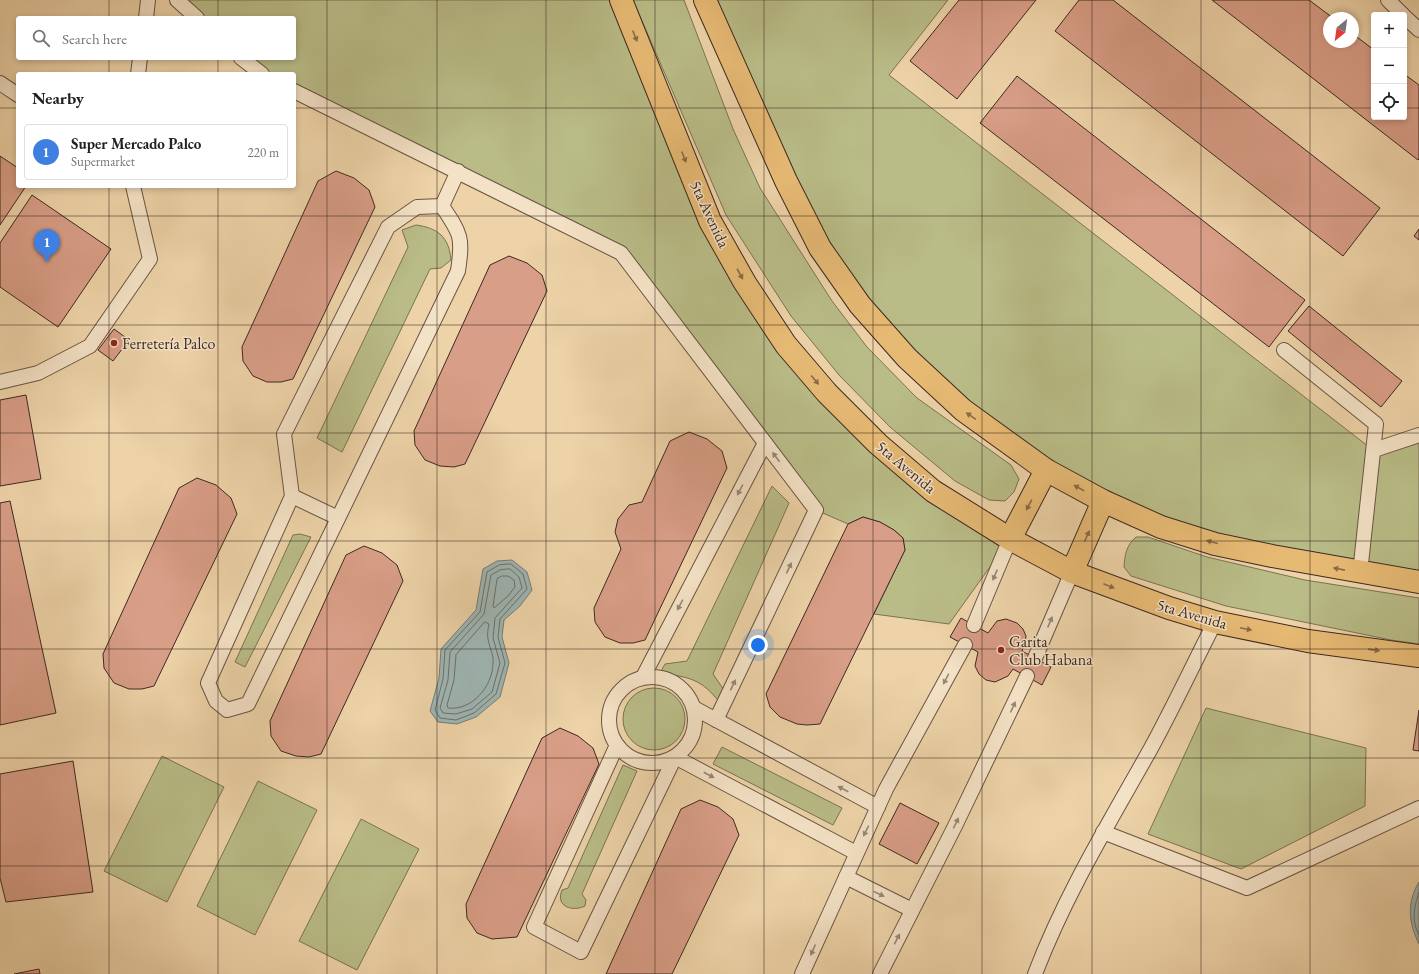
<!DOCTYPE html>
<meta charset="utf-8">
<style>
:root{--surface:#fff;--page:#f2f2f2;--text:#202124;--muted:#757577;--line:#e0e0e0;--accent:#db2777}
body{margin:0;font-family:"EB Garamond",serif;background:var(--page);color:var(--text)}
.controls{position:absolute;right:12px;top:12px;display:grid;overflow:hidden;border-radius:4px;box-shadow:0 2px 6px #0003}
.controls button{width:36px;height:36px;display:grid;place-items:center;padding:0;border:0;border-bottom:1px solid var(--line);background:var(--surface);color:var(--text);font:20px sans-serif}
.compass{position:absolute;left:1323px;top:12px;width:36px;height:36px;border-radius:50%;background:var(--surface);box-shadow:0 2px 6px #0003;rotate:209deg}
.you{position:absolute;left:758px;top:645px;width:14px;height:14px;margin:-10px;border:3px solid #fff;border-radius:50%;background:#1a73e8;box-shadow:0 0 0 6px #1a73e833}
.badge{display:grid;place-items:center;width:26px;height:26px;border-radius:50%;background:var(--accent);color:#fff;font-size:13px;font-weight:700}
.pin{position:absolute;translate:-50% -33px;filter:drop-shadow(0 1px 2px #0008)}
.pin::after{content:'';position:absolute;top:21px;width:14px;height:12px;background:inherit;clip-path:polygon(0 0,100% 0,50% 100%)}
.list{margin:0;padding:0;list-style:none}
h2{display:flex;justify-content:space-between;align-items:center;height:52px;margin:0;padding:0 16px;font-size:17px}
h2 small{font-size:13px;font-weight:400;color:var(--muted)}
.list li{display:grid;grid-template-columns:26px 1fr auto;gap:12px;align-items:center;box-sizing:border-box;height:56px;margin:0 8px 8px;padding:0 8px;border:1px solid var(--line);border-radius:4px}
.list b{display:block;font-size:15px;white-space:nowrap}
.list p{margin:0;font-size:13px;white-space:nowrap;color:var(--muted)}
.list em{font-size:13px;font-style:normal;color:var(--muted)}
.icon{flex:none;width:22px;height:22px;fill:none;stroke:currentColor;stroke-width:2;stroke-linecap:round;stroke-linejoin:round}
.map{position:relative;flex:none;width:1419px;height:974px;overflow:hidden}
.search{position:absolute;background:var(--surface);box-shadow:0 2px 6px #0003;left:16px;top:16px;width:280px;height:44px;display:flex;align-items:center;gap:10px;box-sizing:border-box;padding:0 14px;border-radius:4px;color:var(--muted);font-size:15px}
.panel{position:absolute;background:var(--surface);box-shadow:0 2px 6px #0003;left:16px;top:72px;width:280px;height:116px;border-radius:4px}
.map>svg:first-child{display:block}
.green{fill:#b9bc87;stroke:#7b7254}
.water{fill:#9eb5b3;stroke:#777d79}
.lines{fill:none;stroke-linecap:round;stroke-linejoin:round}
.shore{stroke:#6e6f6a;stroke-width:1}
.building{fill:#d99e87;stroke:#3d2922}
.lane-casing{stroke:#695444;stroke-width:16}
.highway-casing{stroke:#3d2922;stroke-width:24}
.lane{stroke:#f4e2c6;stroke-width:14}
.highway{stroke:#e7ba74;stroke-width:22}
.oneway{fill:#8a6a47}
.oneway2{fill:#988674}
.grid{fill:none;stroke:#3d2922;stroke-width:1;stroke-opacity:0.55}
.poi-dot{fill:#8f2418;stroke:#f4e2c6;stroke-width:1.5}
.labels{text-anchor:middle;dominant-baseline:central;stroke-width:3;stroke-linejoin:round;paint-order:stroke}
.street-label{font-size:16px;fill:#3d2922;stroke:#f4e2c6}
.poi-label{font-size:16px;fill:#3d2922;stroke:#f4e2c6;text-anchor:start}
</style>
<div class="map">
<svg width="1419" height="974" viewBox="0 0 1419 974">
<rect width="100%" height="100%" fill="#eed3a8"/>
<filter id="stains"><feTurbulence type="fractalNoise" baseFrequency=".005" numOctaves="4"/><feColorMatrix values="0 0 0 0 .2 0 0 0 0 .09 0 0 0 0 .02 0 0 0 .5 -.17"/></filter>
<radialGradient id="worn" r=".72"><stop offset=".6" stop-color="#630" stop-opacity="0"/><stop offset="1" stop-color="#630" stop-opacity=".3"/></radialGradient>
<g class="green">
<polygon points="177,0 621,0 710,221 786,345 878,444 1010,539 949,624 874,614 905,550 903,538 894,530 880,522 863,517 848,524 816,510 621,253 294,91 294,74 262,74 241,58 294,58 294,18 197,18"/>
<polygon points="633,0 684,0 733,129 760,188 832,301 867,347 917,398 1011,465 1019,479 1014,492 1005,501 989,500 955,481 890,427 839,375 791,316 726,215"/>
<polygon points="705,0 948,0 889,75 1373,450 1419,435 1419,582 1161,527 1046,470 860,305"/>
<path d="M416 225C438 228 449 237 451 260L441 268 430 269 342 452 317 438 408 247 402 230Z"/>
<path d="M772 486 789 503 713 674 724 690 720 703C702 679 689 677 660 673L665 664 687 661Z"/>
<polygon points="300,534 311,537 245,667 235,662 293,535"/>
<path d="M1136 537H1148L1207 557 1305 580 1419 598V644L1391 640 1226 606 1131 576 1124 567C1125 554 1126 546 1136 537Z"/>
<circle cx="654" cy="719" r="31"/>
<polygon points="1206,708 1366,748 1365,806 1241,869 1148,834"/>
<polygon points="722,747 842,808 833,825 713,764"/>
<polygon points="162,756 224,787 167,902 104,871"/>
<path d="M623 765 637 771 582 894 586 900 585 906C573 912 555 907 562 890L568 888Z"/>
<polygon points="258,781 317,810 255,935 197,906"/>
<polygon points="361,819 419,849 357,970 299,941"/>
</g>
<g class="water">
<polygon points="512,560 527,572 532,590 520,606 504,620 502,637 509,663 500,697 476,717 457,724 438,722 430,711 439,678 441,649 476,610 483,569 497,561"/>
<path d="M1419 882V944C1409 924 1406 903 1419 882Z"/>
</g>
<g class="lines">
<g class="shore">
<polygon points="511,564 523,574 527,589 500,619 498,637 505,663 496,694 474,713 456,720 440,718 435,710 443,679 445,650 480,612 487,572 499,565"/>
<polygon points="510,569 519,577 522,588 495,618 493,638 500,663 492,692 472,709 456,714 443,713 440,708 448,680 450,652 484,614 491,575 500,570"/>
<polygon points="502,576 508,576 514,580 515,587 508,596 494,608 493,606 497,579"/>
<path d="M485 622 489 624C488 629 487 634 488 639 489 647 494 655 493 663 493 686 472 711 448 708L447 705 454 680 456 655Z"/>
<path d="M1419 892C1414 908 1411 920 1419 935"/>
</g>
</g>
<g class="building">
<polygon points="959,0 1036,0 957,99 910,61"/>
<polygon points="1079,0 1113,0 1380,208 1343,256 1055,31"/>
<polygon points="1212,0 1309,0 1333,18 1329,18 1329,42 1353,42 1353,34 1374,50 1374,117 1404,117 1404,74 1419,85 1419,159 1418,160"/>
<polygon points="1017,76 1305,300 1269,347 980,123"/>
<polygon points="0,156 18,168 18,186 26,186 0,225"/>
<polygon points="336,171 354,178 369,190 375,207 293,379 281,382 267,382 253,376 243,361 242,347 318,181"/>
<polygon points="32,195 111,249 58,327 0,287 0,243"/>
<polygon points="1419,229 1419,240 1414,236"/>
<polygon points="509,256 527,263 542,275 547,291 465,464 454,467 440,466 425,460 415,445 414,431 490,265"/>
<polygon points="1309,306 1402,381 1381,407 1288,331"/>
<polygon points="114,329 129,340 113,361 98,350"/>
<polygon points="26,395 41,479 0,486 0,400"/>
<polygon points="689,432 707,439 722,451 727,468 645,640 633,643 620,643 605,637 595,622 594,608 621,549 615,532 618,519 629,505 642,502 670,441"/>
<polygon points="197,478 216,485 231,498 237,514 154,686 142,689 129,689 114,683 104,668 103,654 179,488"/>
<polygon points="10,501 56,713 0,725 0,503"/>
<polygon points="863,517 880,522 894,530 903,538 905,550 820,724 807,725 797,724 780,717 770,707 766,694 848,524"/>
<polygon points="364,546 382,553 397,565 403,581 321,754 309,757 296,756 281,751 271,736 270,721 346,555"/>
<polygon points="961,618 988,633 997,621 1006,619 1017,623 1023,629 1026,636 1025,643 1022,651 1051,667 1042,685 1013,669 1008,676 995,682 986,680 979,674 975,666 978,652 950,637"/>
<polygon points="1419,710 1419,751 1413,750"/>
<polygon points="560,728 578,736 593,748 599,764 517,937 492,939 477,933 467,918 466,904 542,738"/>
<polygon points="73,761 93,892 6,902 0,878 0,774"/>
<polygon points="700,800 718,807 733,819 739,835 672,974 606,974 681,809"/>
<polygon points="900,803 939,823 917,864 879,844"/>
<polygon points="39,969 40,974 14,974"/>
</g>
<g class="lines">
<g class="lane-casing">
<g id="lane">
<polyline points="177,0 197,18"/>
<polyline points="1388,0 1403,15"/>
<polyline points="1404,16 1419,30"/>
<polyline points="146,18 148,0"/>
<polyline points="241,58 262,74"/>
<polyline points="138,74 140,58"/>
<polyline points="0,83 18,95"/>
<polyline points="294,91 621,253 816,510 716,720"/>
<path d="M442 206C461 234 463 237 458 271L248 704 227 710 216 701 208 683 292 496 284 434 388 227 417 207Z"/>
<polyline points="442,206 458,171"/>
<polyline points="1284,350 1376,424 1360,573"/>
<polyline points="0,382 38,373 90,346 150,259 133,186"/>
<polyline points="1374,450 1419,435"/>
<polyline points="292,496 338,518"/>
<polyline points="974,625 1010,539"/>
<polyline points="1035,658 1072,572"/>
<circle cx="652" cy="720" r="43"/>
<polyline points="643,677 765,443"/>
<polyline points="694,708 878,807"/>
<polyline points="617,745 534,927 581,952 675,757 856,853"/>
<polyline points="1103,832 1247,888 1419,808"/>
<polyline points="846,877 912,910"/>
<polyline points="802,974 886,789 965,645"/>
<polyline points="880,974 955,826 1027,676"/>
<path d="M1035 974C1065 895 1109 823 1150 750 1173 708 1193 665 1215 622"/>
</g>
</g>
<g class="highway-casing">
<g id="highway">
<polyline points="621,0 710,221 745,283 786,345 827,393 878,444 933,491 1010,539 1072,572 1169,608 1215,622 1308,641 1419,656"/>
<polyline points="705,0 786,181 820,248 860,305 907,358 963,410 1046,470 1103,501 1161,527 1215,544 1272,556 1419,582"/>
<polyline points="1010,539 1046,470"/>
<polyline points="1072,572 1103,501"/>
</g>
</g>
<use href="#lane" class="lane"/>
<use href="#highway" class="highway"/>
</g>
<defs><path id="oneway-solid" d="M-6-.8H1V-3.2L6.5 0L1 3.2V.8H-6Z"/></defs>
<g class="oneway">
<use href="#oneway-solid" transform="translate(635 36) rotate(68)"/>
<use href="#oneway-solid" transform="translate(684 157) rotate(68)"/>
<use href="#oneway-solid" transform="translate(740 274) rotate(61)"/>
<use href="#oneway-solid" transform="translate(815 380) rotate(50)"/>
<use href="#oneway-solid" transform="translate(971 416) rotate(-145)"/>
<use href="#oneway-solid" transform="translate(1079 488) rotate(-151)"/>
<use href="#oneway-solid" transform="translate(1029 505) rotate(118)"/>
<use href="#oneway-solid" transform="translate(1087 536) rotate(-66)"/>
<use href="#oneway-solid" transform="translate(1212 542) rotate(-165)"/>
<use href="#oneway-solid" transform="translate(1339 569) rotate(-169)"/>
<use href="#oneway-solid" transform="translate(1109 586) rotate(22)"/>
<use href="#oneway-solid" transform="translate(1246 629) rotate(12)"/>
<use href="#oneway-solid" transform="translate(1374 650) rotate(8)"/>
</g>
<g class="oneway2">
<use href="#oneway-solid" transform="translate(776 457) rotate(-127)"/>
<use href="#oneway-solid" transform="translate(740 490) rotate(118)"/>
<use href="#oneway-solid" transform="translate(789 568) rotate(-65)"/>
<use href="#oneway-solid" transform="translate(995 575) rotate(113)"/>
<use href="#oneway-solid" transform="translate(680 605) rotate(118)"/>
<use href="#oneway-solid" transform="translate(1050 622) rotate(-67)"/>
<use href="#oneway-solid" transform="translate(946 679) rotate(118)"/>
<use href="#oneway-solid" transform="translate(733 685) rotate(-65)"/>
<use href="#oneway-solid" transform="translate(1013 707) rotate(-66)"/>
<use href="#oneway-solid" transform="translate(709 775) rotate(28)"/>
<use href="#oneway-solid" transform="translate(843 789) rotate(-152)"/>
<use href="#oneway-solid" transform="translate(956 823) rotate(-64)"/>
<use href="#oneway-solid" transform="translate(866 831) rotate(116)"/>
<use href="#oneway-solid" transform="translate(879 894) rotate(26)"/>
<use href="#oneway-solid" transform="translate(897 939) rotate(-63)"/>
<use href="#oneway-solid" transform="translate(813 950) rotate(114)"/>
</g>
<path class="grid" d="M109 0V18M218 0V18M327 0V974M437 0V974M546 0V974M655 0V974M764 0V974M873 0V974M982 0V974M1092 0V974M1201 0V974M1310 0V974M109 58V74M218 58V74M0 108H18M294 108H1374M1404 108H1419M109 186V974M218 186V974M0 216H1419M0 325H1419M0 433H1419M0 541H1419M0 649H1419M0 758H1419M0 866H1419"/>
<g class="poi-dot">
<circle cx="114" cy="343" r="4"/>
<circle cx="1001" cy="650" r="4"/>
</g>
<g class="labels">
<g class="street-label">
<text transform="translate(710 214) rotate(65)">5ta Avenida</text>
<text transform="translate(906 467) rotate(40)">5ta Avenida</text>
<text transform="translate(1192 614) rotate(16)">5ta Avenida</text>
</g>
<g class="poi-label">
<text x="122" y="343">Ferretería Palco</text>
<text x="1009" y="641">Garita<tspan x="1009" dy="18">Club Habana</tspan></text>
</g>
</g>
<rect width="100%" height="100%" filter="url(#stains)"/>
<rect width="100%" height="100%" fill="url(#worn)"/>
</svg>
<div class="controls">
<button>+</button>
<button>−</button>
<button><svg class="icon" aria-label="locate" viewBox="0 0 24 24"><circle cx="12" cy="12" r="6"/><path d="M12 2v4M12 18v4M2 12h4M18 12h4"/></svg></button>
</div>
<svg class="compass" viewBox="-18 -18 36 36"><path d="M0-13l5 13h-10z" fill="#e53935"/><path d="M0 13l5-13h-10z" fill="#757577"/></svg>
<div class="you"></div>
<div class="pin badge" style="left:47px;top:262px;background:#3f7fe0">1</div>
<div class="search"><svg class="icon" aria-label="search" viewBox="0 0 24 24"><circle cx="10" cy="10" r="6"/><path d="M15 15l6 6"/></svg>Search here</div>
<section class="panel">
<h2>Nearby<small></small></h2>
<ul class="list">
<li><span class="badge" style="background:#3f7fe0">1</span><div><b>Super Mercado Palco</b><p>Supermarket</p></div><em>220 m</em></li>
</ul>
</section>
</div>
